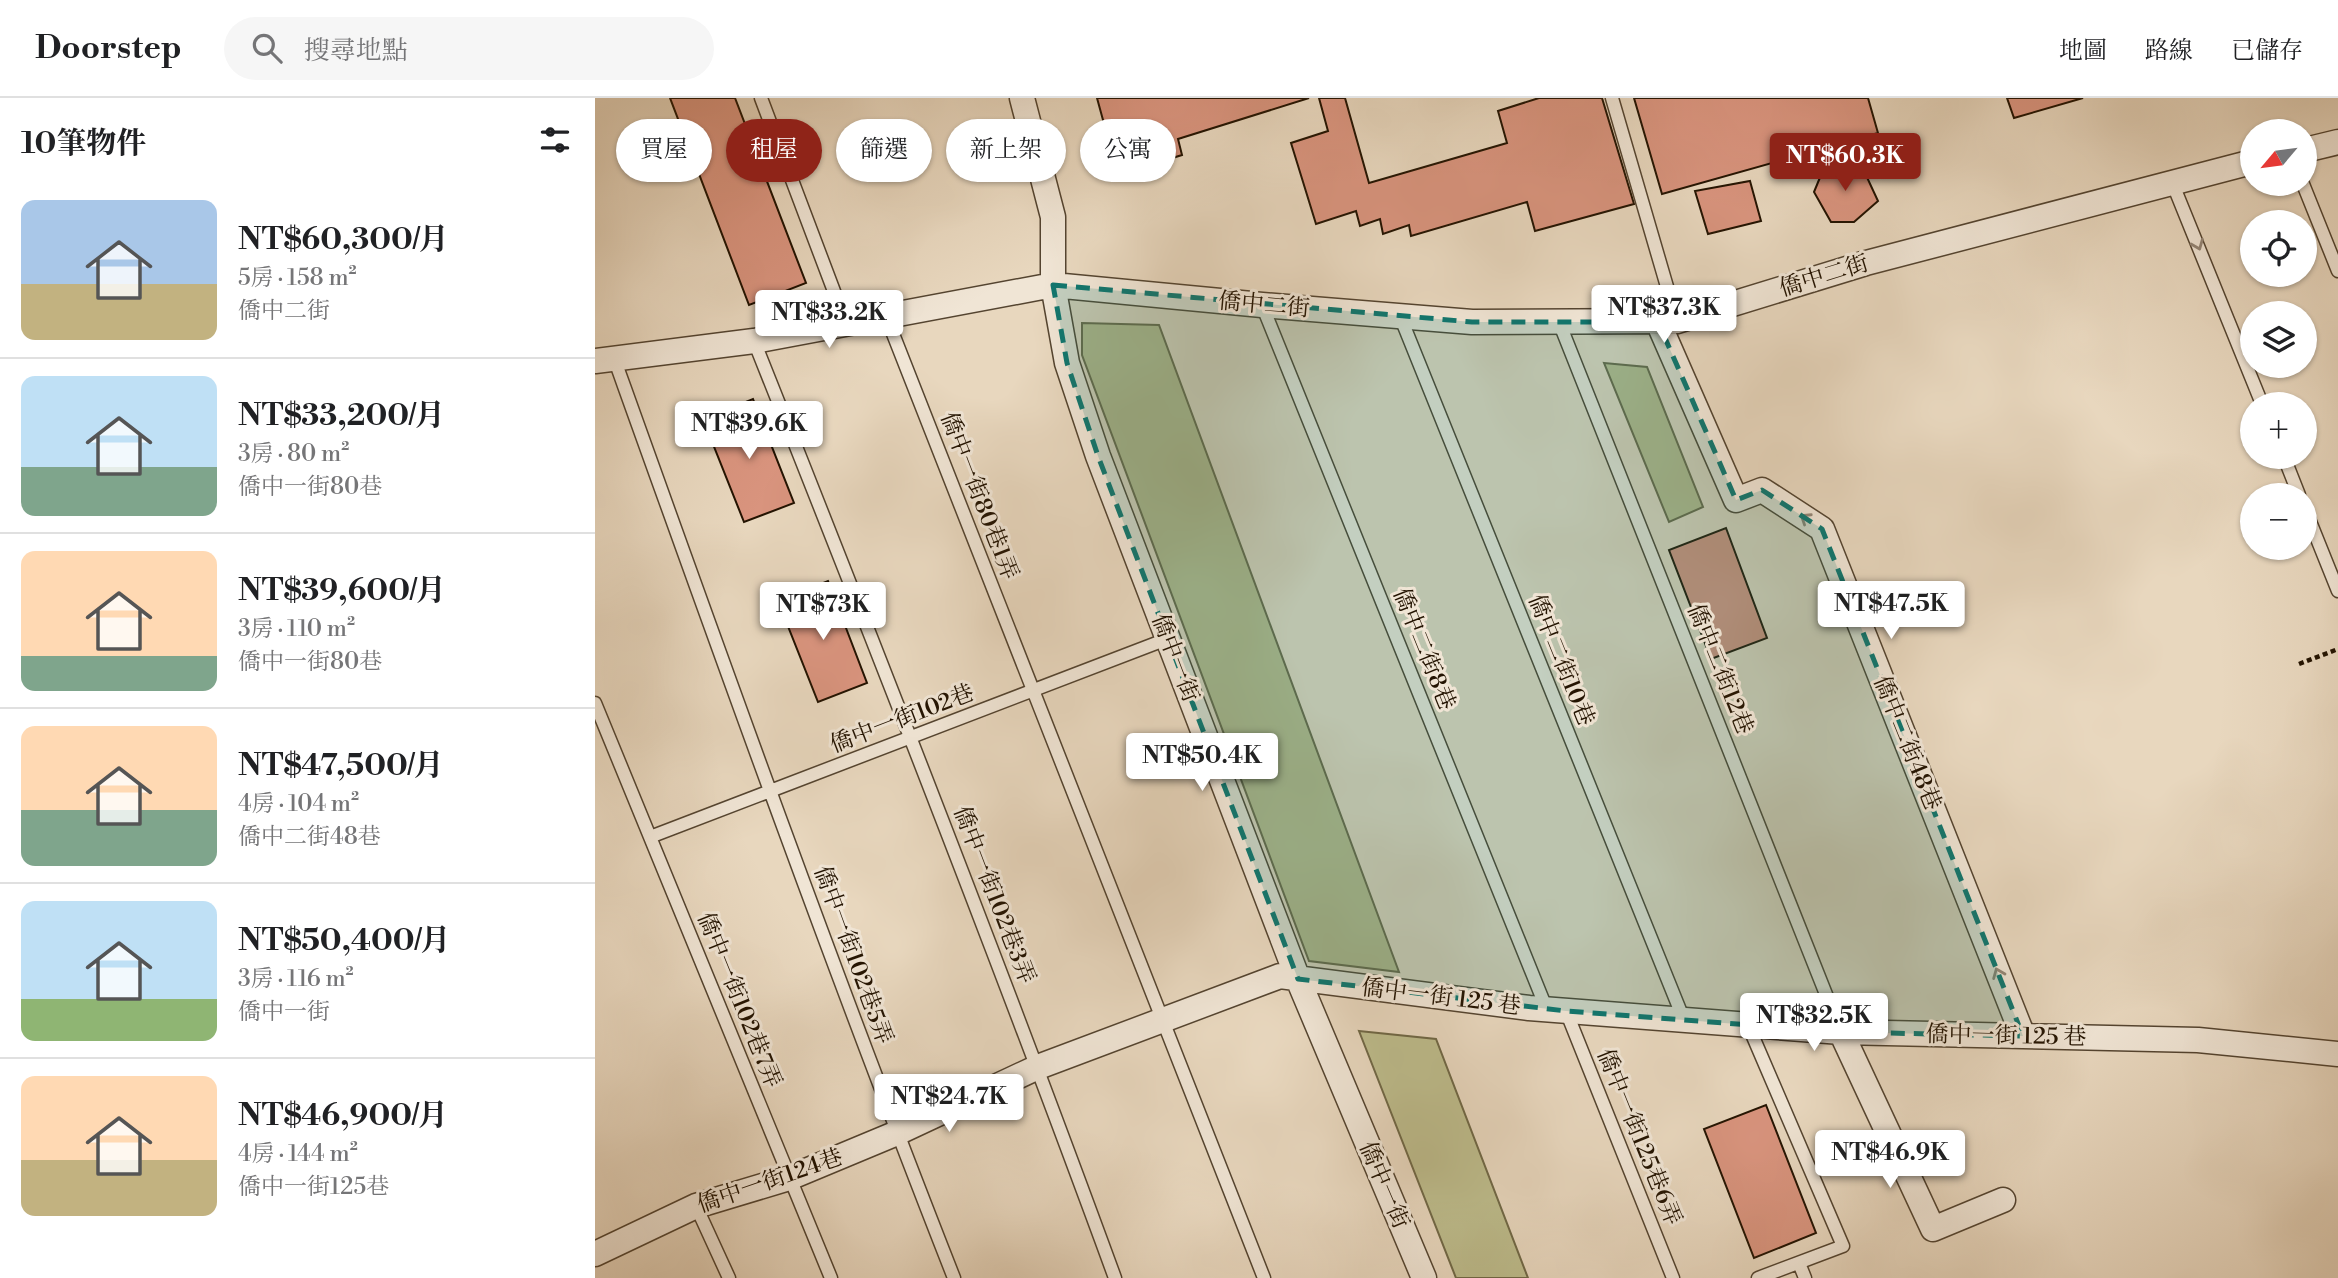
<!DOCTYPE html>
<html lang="zh-TW">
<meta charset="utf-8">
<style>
:root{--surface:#fff;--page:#f6f6f6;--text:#202124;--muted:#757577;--line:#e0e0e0;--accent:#8f2418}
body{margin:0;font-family:"Libre Bodoni","Noto Serif TC",serif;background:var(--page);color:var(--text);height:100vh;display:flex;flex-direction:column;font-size:26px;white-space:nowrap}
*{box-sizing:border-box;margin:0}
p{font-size:23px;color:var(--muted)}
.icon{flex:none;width:38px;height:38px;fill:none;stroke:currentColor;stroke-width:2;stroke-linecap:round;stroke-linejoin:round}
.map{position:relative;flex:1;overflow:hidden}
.side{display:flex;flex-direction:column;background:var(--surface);width:595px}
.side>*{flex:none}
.hud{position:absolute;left:21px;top:21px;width:665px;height:63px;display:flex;gap:14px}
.needle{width:46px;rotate:241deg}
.controls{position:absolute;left:1645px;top:21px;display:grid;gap:14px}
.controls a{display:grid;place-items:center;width:77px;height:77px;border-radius:50%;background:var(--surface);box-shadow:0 2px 5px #0004;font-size:35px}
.price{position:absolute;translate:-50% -60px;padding:0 16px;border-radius:7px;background:#fff;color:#222;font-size:23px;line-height:46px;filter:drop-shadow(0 2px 4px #0008)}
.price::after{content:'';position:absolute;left:50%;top:42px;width:21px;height:16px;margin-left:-10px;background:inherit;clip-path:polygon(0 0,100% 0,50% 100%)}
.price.on{background:var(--accent);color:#fff}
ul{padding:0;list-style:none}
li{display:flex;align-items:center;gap:21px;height:175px;padding:0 21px}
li+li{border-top:2px solid var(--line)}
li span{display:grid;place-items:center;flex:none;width:196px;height:140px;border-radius:14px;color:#555}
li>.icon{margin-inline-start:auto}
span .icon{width:84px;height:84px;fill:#fffc;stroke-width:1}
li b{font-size:30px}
h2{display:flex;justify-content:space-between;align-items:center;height:84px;padding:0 21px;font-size:30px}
.tag{padding:0 24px;border-radius:32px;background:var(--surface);box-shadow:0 2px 5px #0004;font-size:24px;line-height:63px}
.tag.on{background:var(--accent);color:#fff}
header{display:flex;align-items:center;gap:42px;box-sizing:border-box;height:98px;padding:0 35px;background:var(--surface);border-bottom:2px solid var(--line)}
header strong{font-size:33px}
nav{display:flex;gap:38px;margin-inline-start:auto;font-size:24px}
.search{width:490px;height:63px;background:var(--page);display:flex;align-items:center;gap:18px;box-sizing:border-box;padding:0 24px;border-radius:38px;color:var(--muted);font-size:26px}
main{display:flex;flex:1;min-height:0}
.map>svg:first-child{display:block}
.green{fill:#bdbc8c;stroke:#706846;stroke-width:2}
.building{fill:#d9947e;stroke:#231301;stroke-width:2}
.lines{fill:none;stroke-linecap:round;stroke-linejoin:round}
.service-casing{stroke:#544430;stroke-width:15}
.minor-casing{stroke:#544430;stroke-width:27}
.path{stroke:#231301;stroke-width:4.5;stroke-dasharray:5 3.5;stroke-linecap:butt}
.service{stroke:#f0e5d5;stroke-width:12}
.minor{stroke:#f0e5d5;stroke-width:24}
.oneway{stroke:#948676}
.marked{fill:#0f766e;fill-opacity:0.2;stroke:#0f766e;stroke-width:5;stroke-dasharray:14 9;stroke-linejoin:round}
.labels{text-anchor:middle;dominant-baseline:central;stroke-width:6;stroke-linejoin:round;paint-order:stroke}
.street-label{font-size:23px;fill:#231301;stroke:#f0e5d5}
</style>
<header>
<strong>Doorstep</strong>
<div class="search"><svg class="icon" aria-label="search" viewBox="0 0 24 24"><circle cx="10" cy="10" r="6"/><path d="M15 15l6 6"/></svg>搜尋地點</div>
<nav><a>地圖</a><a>路線</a><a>已儲存</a></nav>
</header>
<main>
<section class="side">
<h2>10筆物件<svg class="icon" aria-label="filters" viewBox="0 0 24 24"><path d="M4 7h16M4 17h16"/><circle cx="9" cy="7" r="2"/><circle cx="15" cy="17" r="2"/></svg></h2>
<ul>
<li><span style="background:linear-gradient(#a9c7e8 60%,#c2b280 0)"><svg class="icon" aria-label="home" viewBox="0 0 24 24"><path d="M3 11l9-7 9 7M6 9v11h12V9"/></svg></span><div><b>NT$60,300/月</b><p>5房 · 158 m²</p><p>僑中二街</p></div></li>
<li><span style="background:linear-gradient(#bfe0f5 65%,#7fa58c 0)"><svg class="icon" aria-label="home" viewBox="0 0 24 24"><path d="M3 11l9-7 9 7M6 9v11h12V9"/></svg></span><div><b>NT$33,200/月</b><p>3房 · 80 m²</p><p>僑中一街80巷</p></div></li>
<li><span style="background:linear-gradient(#ffd9b3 75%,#7fa58c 0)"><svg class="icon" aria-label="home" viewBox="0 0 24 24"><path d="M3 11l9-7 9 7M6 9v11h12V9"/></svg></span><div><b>NT$39,600/月</b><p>3房 · 110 m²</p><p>僑中一街80巷</p></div></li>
<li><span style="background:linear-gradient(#ffd9b3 60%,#7fa58c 0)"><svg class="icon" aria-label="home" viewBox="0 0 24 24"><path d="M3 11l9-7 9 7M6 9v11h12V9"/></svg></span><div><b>NT$47,500/月</b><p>4房 · 104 m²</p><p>僑中二街48巷</p></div></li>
<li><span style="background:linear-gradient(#bfe0f5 70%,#8fb573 0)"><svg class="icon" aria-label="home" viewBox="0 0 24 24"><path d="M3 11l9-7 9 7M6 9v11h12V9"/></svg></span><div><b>NT$50,400/月</b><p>3房 · 116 m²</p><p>僑中一街</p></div></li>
<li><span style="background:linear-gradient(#ffd9b3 60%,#c2b280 0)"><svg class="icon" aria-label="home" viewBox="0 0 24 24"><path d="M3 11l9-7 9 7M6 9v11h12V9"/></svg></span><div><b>NT$46,900/月</b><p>4房 · 144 m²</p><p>僑中一街125巷</p></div></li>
</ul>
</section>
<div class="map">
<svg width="1743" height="1180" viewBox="0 0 1743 1180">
<rect width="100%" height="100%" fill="#e8d7be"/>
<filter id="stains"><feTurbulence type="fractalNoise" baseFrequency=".00286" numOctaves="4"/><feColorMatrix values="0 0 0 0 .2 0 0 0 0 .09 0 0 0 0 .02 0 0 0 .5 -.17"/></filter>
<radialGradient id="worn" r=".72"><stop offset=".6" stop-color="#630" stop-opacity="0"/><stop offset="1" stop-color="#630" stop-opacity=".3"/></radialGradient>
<path class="green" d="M487 225 564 227 804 874 714 863 487 257Z
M1009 265 1052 269 1108 409 1074 424Z
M764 933 841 941 933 1180H861Z"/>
<path class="building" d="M75 0H140L211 185 154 207Z
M502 0H714L583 41 587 57 523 77Z
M724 0H750L774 85 912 45 903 13 944 0H1007L1039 106 940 133 932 104 816 138 814 127 788 136 785 121 765 128 761 113 721 126 696 45 733 33Z
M1039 0H1273L1283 35 1067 96Z
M1412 0H1488L1419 20Z
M1246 62 1270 75 1283 103 1259 124H1236L1219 94 1226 77Z
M1155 83 1166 123 1113 136 1100 93Z
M158 301 199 405 149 424 108 321Z
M1131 430 1172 540 1116 561 1074 452Z
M233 483 272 585 223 604 183 503Z
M1171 1007 1221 1135 1159 1160 1109 1031Z"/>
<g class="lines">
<defs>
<path id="service" d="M166 0 251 225
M1017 0 1082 223
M1577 84 1667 306
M1708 86 1743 173
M667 207 952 912
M291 218 669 1180
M805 218 1089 922
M964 224 1246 934
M159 243C283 554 405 866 520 1180
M19 260C129 567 239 875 359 1180
M1689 359 1704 397
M1710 411 1743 493
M0 605 236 1180
M55 739 572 541
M971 913 1078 1180
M1153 927 1248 1148 1163 1180
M101 1108 134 1180
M1204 1165 1210 1180"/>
<path id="minor" d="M427 0 458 119V187L472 265 503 358 703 881 829 1180
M1710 52 1743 44
M1063 224 1141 402 1167 392 1227 431 1428 938
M0 263 159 243 458 187 667 207 877 224 1082 223 1271 165 1657 64
M1246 934 1338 1131 1408 1102
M0 1156 101 1108 194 1080 302 1035 443 969 685 878 934 910 1246 934 1603 942 1743 956"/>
</defs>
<use href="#service" class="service-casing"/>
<use href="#minor" class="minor-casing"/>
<path class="path" d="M1704 566 1743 551"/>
<use href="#service" class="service"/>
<use href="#minor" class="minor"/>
</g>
<defs><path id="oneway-chevron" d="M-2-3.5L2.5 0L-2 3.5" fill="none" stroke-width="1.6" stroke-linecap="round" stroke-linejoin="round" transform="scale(1.75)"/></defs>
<g class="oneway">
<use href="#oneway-chevron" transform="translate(1603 147) rotate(68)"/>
<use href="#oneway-chevron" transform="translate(1210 420) rotate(-147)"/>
<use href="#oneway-chevron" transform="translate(1403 875) rotate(-112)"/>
</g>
<path class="marked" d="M458 187 877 224H1063L1141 402 1167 392 1227 431 1428 938 1246 934 971 913 703 881 503 358 472 265Z"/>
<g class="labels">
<g class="street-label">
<text transform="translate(1229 178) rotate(-17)">僑中二街</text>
<text transform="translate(669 207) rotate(5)">僑中二街</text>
<text transform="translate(384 398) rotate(69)">僑中一街80巷1弄</text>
<text transform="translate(829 551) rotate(68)">僑中二街8巷</text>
<text transform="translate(580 560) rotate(69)">僑中一街</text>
<text transform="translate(966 562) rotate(68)">僑中二街10巷</text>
<text transform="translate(1125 571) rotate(68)">僑中二街12巷</text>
<text transform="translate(307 621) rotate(-21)">僑中一街102巷</text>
<text transform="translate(1312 645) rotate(68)">僑中二街48巷</text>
<text transform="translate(399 797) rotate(69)">僑中一街102巷3弄</text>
<text transform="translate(258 857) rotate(70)">僑中一街102巷5弄</text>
<text transform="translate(846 899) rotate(7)">僑中一街 125 巷</text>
<text transform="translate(144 902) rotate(68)">僑中一街102巷7弄</text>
<text transform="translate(1411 938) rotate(1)">僑中一街 125 巷</text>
<text transform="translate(1044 1039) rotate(68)">僑中一街125巷6弄</text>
<text transform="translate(175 1083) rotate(-19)">僑中一街124巷</text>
<text transform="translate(789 1087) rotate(67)">僑中一街</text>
</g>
</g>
<rect width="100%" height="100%" filter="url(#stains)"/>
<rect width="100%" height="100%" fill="url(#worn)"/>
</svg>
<div class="controls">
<a><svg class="needle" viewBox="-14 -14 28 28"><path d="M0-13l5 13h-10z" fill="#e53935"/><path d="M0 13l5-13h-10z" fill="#757577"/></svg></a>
<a><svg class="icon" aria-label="locate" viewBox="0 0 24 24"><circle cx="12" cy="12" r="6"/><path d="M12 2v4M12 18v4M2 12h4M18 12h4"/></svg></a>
<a><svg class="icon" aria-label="layers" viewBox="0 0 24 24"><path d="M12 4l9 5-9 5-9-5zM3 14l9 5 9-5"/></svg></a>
<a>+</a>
<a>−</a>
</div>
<b class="price on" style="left:1250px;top:95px">NT$60.3K</b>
<b class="price" style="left:1069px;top:247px">NT$37.3K</b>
<b class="price" style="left:234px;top:252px">NT$33.2K</b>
<b class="price" style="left:154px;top:363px">NT$39.6K</b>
<b class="price" style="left:1296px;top:543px">NT$47.5K</b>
<b class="price" style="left:228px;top:544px">NT$73K</b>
<b class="price" style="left:607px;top:695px">NT$50.4K</b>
<b class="price" style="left:1219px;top:955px">NT$32.5K</b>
<b class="price" style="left:354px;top:1036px">NT$24.7K</b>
<b class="price" style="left:1295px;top:1092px">NT$46.9K</b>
<div class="hud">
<a class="tag">買屋</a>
<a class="tag on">租屋</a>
<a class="tag">篩選</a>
<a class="tag">新上架</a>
<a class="tag">公寓</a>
</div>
</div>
</main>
